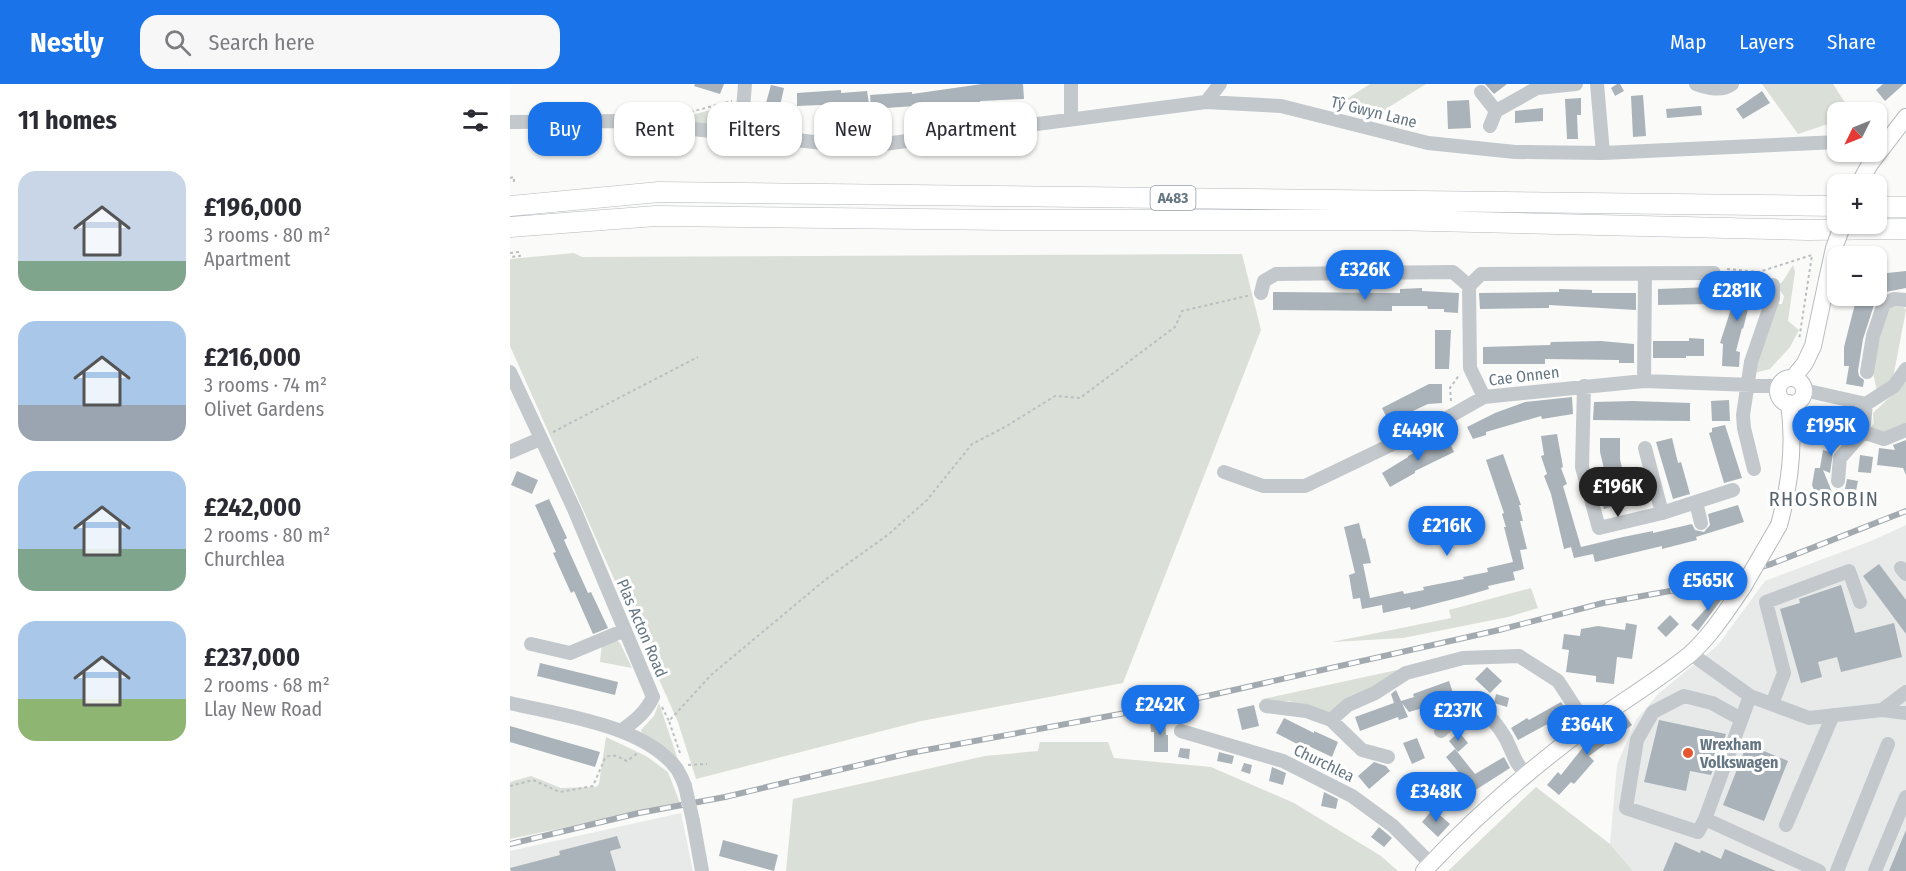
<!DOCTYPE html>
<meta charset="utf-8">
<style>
:root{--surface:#fff;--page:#f7f7f7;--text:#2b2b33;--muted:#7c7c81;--accent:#1a73e8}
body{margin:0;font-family:"Fira Sans Condensed",sans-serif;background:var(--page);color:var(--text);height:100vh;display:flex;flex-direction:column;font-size:22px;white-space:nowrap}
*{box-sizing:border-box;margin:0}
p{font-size:20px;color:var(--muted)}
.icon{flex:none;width:33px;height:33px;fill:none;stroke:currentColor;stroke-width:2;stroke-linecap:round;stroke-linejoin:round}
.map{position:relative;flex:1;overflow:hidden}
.drawer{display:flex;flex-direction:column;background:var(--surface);width:510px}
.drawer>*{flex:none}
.banner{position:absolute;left:18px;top:18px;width:570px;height:54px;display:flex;gap:12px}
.needle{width:39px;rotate:227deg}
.buttons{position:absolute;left:1317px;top:18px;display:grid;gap:12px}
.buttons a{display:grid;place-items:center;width:60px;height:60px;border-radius:12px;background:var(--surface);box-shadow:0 2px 4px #0004;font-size:30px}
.price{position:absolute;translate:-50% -51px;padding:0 14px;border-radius:21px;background:var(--accent);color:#fff;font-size:20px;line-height:39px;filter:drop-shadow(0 2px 3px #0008)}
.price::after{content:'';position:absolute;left:50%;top:36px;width:18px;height:14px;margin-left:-9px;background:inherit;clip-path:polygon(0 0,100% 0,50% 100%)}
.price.current{background:#222;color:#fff}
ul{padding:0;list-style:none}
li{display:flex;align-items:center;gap:18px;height:150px;padding:0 18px}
li span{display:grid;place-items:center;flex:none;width:168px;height:120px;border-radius:18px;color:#555}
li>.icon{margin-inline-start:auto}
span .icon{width:72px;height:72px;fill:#fffc;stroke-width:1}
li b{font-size:26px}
h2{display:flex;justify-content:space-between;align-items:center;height:72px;padding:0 18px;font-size:26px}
.pill{padding:0 21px;border-radius:18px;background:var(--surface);box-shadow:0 2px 4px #0004;font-size:21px;line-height:54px}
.pill.current{background:var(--accent);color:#fff}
header{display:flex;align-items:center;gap:36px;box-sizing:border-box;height:84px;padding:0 30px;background:var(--accent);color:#fff}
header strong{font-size:28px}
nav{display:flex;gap:33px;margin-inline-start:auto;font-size:21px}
.search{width:420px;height:54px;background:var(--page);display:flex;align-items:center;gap:15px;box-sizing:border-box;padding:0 21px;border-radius:18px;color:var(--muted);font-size:22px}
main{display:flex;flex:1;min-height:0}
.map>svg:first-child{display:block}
.built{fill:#e8e9e9}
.green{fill:#dadfd7}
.building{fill:#aab3b9}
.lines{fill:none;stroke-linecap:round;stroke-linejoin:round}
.major-casing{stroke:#b5babe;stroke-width:18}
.highway-casing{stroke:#b4b9bd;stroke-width:21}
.path{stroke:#bbbfc2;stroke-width:2;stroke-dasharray:3 3;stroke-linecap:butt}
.minor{stroke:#c3c8cc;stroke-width:14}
.major{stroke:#fff;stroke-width:16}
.highway{stroke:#fff;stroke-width:20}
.rail-casing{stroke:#a2aab0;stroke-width:6}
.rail{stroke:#fff;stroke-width:4;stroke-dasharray:11;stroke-linecap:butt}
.major-bridge-casing{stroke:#b5babe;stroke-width:18;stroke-linecap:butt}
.minor-bridge{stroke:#c3c8cc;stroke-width:14}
.major-bridge{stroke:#fff;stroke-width:16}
.poi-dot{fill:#e4572e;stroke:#fff;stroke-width:2}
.labels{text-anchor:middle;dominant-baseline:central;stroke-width:6;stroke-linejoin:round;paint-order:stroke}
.shield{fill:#fff;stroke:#939fa8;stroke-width:1.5}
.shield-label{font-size:15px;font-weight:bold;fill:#657683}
.street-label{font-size:16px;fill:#657683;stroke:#fff}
.poi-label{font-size:16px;font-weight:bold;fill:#657683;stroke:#fff;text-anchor:start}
.quarter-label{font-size:20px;letter-spacing:1.5px;fill:#57646e;stroke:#fff}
</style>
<header>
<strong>Nestly</strong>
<div class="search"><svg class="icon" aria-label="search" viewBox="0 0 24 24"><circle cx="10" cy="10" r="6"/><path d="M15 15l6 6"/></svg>Search here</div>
<nav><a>Map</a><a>Layers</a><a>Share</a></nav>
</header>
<main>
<section class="drawer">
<h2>11 homes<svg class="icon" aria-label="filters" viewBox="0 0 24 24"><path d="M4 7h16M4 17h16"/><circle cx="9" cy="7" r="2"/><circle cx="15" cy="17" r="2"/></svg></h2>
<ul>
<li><span style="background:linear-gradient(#c9d6e8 75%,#7fa58c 0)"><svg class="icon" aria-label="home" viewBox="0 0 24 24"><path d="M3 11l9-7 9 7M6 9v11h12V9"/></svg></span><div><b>£196,000</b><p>3 rooms · 80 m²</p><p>Apartment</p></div></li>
<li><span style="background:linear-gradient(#a9c7e8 70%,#9aa5b1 0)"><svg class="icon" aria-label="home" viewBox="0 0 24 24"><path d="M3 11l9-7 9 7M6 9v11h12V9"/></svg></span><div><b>£216,000</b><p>3 rooms · 74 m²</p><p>Olivet Gardens</p></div></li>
<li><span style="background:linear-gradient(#a9c7e8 65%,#7fa58c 0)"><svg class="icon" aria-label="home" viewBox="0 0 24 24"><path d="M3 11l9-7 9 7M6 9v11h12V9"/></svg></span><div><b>£242,000</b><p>2 rooms · 80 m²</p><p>Churchlea</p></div></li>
<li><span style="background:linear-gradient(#a9c7e8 65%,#8fb573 0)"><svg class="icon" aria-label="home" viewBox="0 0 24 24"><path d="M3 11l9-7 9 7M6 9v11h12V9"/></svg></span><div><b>£237,000</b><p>2 rooms · 68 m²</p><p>Llay New Road</p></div></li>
</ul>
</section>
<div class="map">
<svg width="1396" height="787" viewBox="0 0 1396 787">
<rect width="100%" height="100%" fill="#fafaf8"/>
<path class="built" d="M1396 441V787H1123L1100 760 1107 681 1126 636 1149 609 1208 561 1255 497 1361 457Z
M171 729 183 787H0V767Z"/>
<path class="green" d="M860 0H916L871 28 829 20Z
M1252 0H1323L1341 28H1328L1327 37 1288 50Z
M224 20C217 53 186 40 162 36Z
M239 22 285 54C262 50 240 51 239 22Z
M64 169 72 173 732 170 751 246 613 599 411 637 186 695 168 638 0 262V175Z
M1283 181 1285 188 1278 237 1289 246 1280 263 1260 285 1244 289 1266 220H1272L1274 212 1267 202 1273 197Z
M1378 222 1394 223 1396 226 1383 294 1367 308 1362 283Z
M1396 298V342L1379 349 1363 347 1361 343 1364 340 1363 329Z
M1021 504 1028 524 998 533 893 554 822 558 941 534 939 526Z
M106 555 110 559 122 584 90 578 92 559Z
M910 581 818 630 779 617 759 618 755 615 748 616Z
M149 619 168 676 133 653 131 646 144 632Z
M96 653 136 672 158 688 170 719 0 755V698L21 692 51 704 86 703 89 700Z
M530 658H598L604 674 701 683 784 719 871 772 888 787H276L283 715 475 672 528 667Z
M1026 703 1100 760 1123 787H938Z"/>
<path class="building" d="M185 0H214L210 10 184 2Z
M472 0H513L514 15 470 17 471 22 451 24 450 19 361 25 360 11 402 8V10Z
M975 0H997L984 10Z
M1107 0H1110L1114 7 1105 12 1101 4Z
M1373 0H1394L1375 17 1366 6Z
M261 1 274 4 270 22 256 19Z
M331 6V9L357 7 359 19 287 22V9Z
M1252 7 1260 19 1233 35 1226 25Z
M1133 11 1136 52 1123 53 1121 12Z
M1071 14V31H1067L1068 55H1057L1055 15Z
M959 16 961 44 938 45 937 17Z
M1191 22 1192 31 1157 34 1156 25Z
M1033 24V37L1005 39V27Z
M1396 187V204L1376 208 1369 193 1377 189Z
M1228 194 1245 196 1244 210 1242 209 1233 245 1232 244 1226 267 1230 268 1229 283 1212 282 1213 260 1210 259 1221 225Z
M1201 203V220L1148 221V205Z
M912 204V207L949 209 948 229 934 228V225H918L917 222H882V227L763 226V208L890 209V205Z
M1049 205 1082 206V209H1126V226L1039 221V224L970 225 969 209 1049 208Z
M1346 216 1364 221 1353 255 1348 287 1349 292 1354 296 1353 303 1336 300 1339 282H1334V263Z
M925 246H941L939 285H925Z
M1179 254 1194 255V272H1176V274H1143V257H1179Z
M1091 257 1124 260V279H1109V276L1035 275V280H973V263L1040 261 1041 258Z
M919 300H932V319L918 320 879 338 872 324Z
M1062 313 1063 330 1032 335 1031 332 976 348V351L963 355 957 343 985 329 1015 318Z
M1219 316 1220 337H1202L1201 317Z
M1123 317 1180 319V337L1083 336 1084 318Z
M1329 329 1346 331 1344 343H1341L1340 349 1323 369 1320 389 1313 386 1324 413 1309 419 1302 401 1305 384H1310L1313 366 1320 368 1322 346 1327 347Z
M1215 341 1232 394 1214 399 1199 349 1202 348V344Z
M1047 350 1053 383 1051 384 1057 400 1053 402 1071 463 1113 453 1143 447V449L1182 440 1185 446 1194 448 1200 441 1198 430 1228 421 1234 438 1186 453 1187 456 1152 465V462L1085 478 1083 470 1064 474 1061 463 1054 465 1041 410 1034 392 1037 390 1031 372 1034 371 1031 352Z
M937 353 944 368 905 387V389L880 403 872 389 898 373V372Z
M1090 354H1110V375L1112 384 1095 389 1090 368Z
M1162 354 1168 379 1171 378 1180 410 1163 415 1146 358Z
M1396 356V391L1393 384 1367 381 1369 364 1385 366 1383 361Z
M993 370 1011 421H1009L1013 437H1010L1017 465 1010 466 1014 485 1003 488 1005 496 978 502 979 505 955 512 901 526 900 523 873 529 872 521 852 525 850 514 843 515 839 491 845 489 834 443 849 439 853 455 855 454 861 479 853 480 860 514 893 507 894 510 914 506 913 503 954 495 953 493 978 488 977 484 1003 478 994 443H996L992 430 994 429 976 376Z
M1350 371 1363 373 1361 389 1348 388Z
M7 387 28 396 22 410 1 401Z
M1337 395 1348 397 1346 407 1335 405Z
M1134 396 1138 411 1094 425 1089 408 1105 404V406Z
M39 415 57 454 54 456 78 509 81 508 98 544 83 550 64 507 61 509 43 469 46 468 25 421Z
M1369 480 1396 516V550L1353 492Z
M1331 501 1345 549 1384 539 1392 573 1331 588 1327 573 1308 578 1312 593 1291 599 1270 525 1290 519 1289 515Z
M1214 505 1217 508 1188 547 1181 541Z
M1160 531 1169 540 1156 553 1147 544Z
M1116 539 1127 541 1122 575 1107 573 1104 600 1086 598V592L1056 588 1059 566 1052 565 1054 550 1070 552 1071 545 1088 542 1115 546Z
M30 579 108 598 105 611 27 592Z
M977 583 992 597 980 609 965 595Z
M939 597 945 615 899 628 892 619 898 633 889 636 888 633 850 647 845 633 884 619 881 610 886 606 891 617 904 613 903 610Z
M986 610 999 614 997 623 984 619Z
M1051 618 1058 629 1008 656 1001 644 1017 634 1019 636Z
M744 621 749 642 732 646 727 625Z
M1115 631 1122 641 1079 672 1084 677 1064 700 1061 698 1049 711 1037 701 1048 688 1051 691 1074 662 1073 661Z
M774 634 804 649V647L828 658 822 673 790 658 789 661 766 649Z
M655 635 656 651H658V668H644V648H641L640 636Z
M1149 636 1216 650 1201 691 1180 687 1176 707 1134 698Z
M0 642 90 668 85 683 0 658Z
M949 648 958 659 948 668 939 657Z
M907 654 915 674 902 680 893 659Z
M1237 660 1278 677 1254 737 1213 721Z
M670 664 680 665 679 675 668 673Z
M945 665 965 690 994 673 1000 684 964 707 936 673Z
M709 668 724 672 722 680 707 677Z
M864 678 876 682 880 687 859 705 848 692Z
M734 679 742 681 740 690 731 687Z
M762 683 776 689 773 701 759 697Z
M814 708 828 715 826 725 811 722Z
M923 725 940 740 928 753 912 738Z
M869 743 882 754 874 763 861 753Z
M1396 746V787H1379Z
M107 752 111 764 100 767 106 787H1L0 784 50 771 49 767Z
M213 756 268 771 264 787 209 772Z
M1165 758 1190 769 1191 766 1211 775 1215 765 1266 787H1153Z"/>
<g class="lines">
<defs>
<path id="major" d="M1349 100 1360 80 1396 33
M1283 294 1295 279 1303 262 1317 196
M1268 307a13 13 0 1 1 26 0a13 13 0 1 1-26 0Z
M1269 441C1280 401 1285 360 1279 319
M914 787C963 734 1020 685 1078 642 1111 618 1147 597 1179 571 1200 553 1217 526 1233 503"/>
<path id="highway" d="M0 122 149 108 1328 122
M1366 123H1396
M0 143 146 132 496 136H880L1297 146 1396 145"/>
</defs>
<use href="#major" class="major-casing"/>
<use href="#highway" class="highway-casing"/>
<path class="path" d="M247 27 267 40
M169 31 222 17
M0 94 4 93V97L0 98
M0 169 9 168 10 172 0 173
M1217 185 1249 188 1302 171 1289 256
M941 317 940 304 950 290
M43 348 188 273
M152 623 159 637
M170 669 159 637 201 591 315 496 379 450 417 416 462 360 495 343 545 312 570 314 665 243 672 227 741 211
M178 681 197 680
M0 702 23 696 50 708 83 702 95 674C103 668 110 674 117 677L129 668"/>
<path class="minor" d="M1087 0 1093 69
M1186 0C1198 4 1211 8 1222 0
M971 8 986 27
M696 18 710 0
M561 35V0
M0 38 108 37 351 63 696 18 771 22 918 59 1005 68 1093 69 1328 58
M980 42 986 27 1027 4 1066 0
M231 51 235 0
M751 209 754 197 766 190 943 188 959 202
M0 288 64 425 143 613C136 628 125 637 112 646
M1357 288 1363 252 1374 219 1384 215 1396 216
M1134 297 1135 190
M1074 302 1072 383 1089 444 1152 429 1223 406
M1294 306 1356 320 1384 302 1396 285
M974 313 960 284 959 202 971 190 1204 189
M1353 348 1374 355 1396 346
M1135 364 1152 429
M0 368 30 355
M1244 385 1234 344 1233 331 1241 278 1263 214V201
M714 388 753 402H795L937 334 974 313 1134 297 1269 302
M1328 397 1330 374 1353 348 1356 320
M1186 418 1191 439
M1391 484 1396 490
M21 560 60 569 115 546
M1180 569 1240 612 1299 634 1372 626 1396 629
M0 619C50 631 134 641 167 685 170 690 173 696 175 702
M1262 620 1274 589 1256 518 1339 487 1350 518
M756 622 796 627 821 636 838 621 865 609 896 589 953 574 1009 572 1048 597 1078 643
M1372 626 1396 608
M1231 635 1202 619 1174 612 1143 628 1127 656 1116 724 1188 748 1195 735 1240 612
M821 636 852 666 878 673
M671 647 773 677 842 712 883 742 921 780
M931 647 960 620 965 619C978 629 988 641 996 655 1004 671 1004 678 1017 691
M1195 735 1309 787
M183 737 192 787
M1276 741 1323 631
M1327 787 1378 660
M1365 787 1396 713"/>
<use href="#major" class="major"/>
<use href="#highway" class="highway"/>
<defs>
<path id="rail" d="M0 760 129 729 215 713 400 669 653 622 989 546 1093 519 1177 504 1261 480 1396 427"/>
</defs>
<use href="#rail" class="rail-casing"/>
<use href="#rail" class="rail"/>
<defs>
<path id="major-bridge" d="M1317 196 1324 164 1333 140
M1233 503 1269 441"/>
</defs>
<use href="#major-bridge" class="major-bridge-casing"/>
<path class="minor-bridge" d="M175 702 183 737"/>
<use href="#major-bridge" class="major-bridge"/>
</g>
<circle class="poi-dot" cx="1178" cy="669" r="6"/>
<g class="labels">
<rect class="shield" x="640.5" y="102" width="45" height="24" rx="4.5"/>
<g class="shield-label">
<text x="663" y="114">A483</text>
</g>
<g class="street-label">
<text transform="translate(864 28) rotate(14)">Tŷ Gwyn Lane</text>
<text transform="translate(1014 292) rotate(-7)">Cae Onnen</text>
<text transform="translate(132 544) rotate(67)">Plas Acton Road</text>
<text transform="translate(814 679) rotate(26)">Churchlea</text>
</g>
<g class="poi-label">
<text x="1190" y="660">Wrexham<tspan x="1190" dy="18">Volkswagen</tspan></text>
</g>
<g class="quarter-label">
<text x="1314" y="415">RHOSROBIN</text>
</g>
</g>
</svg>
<div class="buttons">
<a><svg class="needle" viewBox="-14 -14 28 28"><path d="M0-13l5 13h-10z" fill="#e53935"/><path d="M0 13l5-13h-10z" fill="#7c7c81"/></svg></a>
<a>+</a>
<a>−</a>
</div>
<b class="price" style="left:855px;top:217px">£326K</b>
<b class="price" style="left:1227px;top:238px">£281K</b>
<b class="price" style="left:1321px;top:373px">£195K</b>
<b class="price" style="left:908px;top:378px">£449K</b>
<b class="price current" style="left:1108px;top:434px">£196K</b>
<b class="price" style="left:937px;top:473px">£216K</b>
<b class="price" style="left:1198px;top:528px">£565K</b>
<b class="price" style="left:650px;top:652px">£242K</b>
<b class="price" style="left:948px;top:658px">£237K</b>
<b class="price" style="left:1077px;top:672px">£364K</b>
<b class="price" style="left:926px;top:739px">£348K</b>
<div class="banner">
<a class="pill current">Buy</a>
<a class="pill">Rent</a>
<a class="pill">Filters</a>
<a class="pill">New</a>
<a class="pill">Apartment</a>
</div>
</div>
</main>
